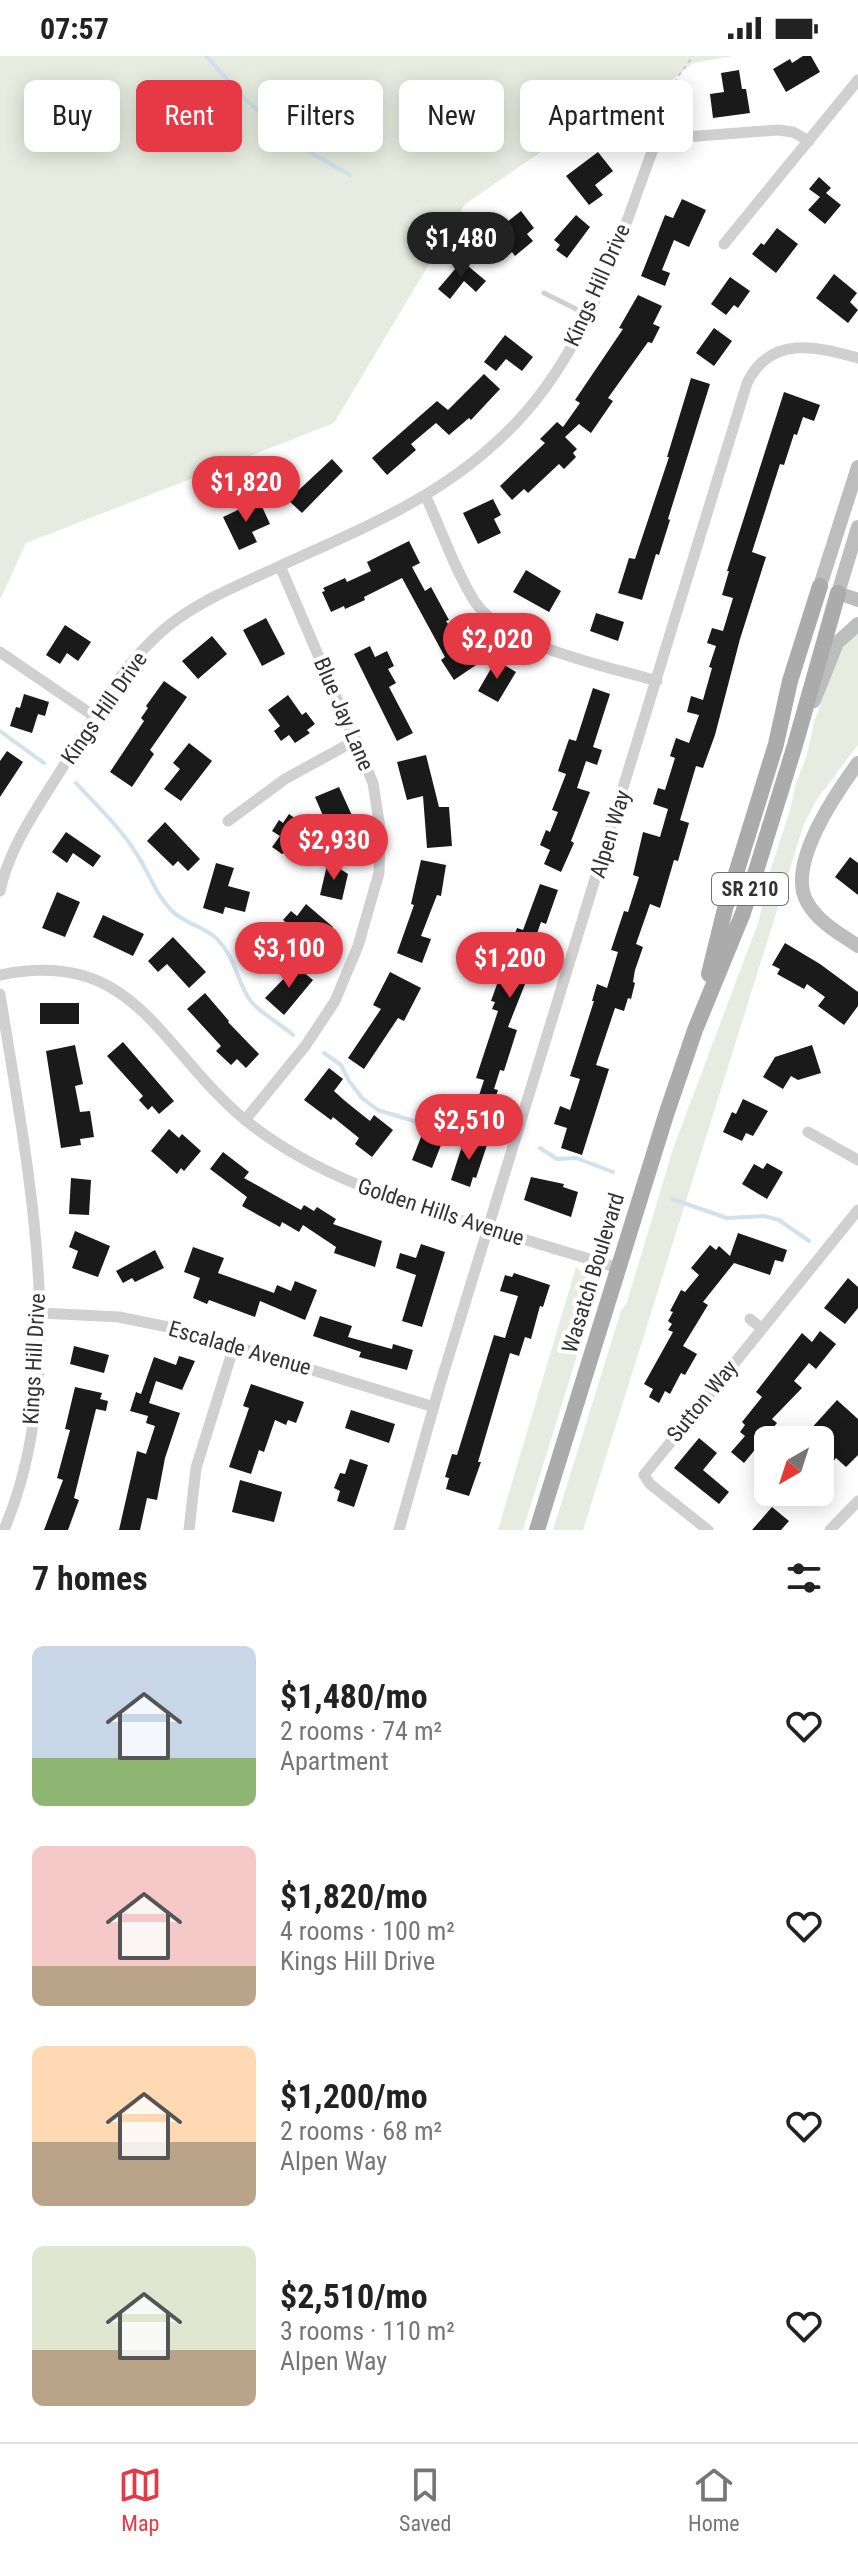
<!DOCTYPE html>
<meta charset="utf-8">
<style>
:root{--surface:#fff;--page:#f2f2f2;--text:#222;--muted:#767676;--line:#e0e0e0;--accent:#e63946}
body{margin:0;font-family:"Roboto Condensed",sans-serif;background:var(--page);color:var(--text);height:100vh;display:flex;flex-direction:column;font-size:30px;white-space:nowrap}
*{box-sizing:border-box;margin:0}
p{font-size:26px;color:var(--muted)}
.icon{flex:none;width:44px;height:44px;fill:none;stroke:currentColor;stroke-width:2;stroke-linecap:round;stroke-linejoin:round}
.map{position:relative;height:1474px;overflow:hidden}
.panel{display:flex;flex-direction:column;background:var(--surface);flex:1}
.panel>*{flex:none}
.guide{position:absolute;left:24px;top:24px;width:810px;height:72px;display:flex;gap:16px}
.needle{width:52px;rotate:219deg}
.fabs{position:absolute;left:754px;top:1370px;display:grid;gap:16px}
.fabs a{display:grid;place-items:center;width:80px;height:80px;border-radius:12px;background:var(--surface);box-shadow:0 4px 20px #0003;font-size:40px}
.price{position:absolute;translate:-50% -68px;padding:0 18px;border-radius:28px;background:var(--accent);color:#fff;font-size:26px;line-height:52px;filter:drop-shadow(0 2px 4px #0008)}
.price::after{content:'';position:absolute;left:50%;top:48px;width:24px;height:18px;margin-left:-12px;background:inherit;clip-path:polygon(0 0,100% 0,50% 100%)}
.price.selected{background:#222;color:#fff}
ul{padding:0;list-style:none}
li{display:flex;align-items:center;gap:24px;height:200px;padding:0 32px}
li span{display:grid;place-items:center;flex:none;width:224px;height:160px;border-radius:12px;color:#555}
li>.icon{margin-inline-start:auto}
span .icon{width:96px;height:96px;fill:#fffc;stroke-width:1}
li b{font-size:34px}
h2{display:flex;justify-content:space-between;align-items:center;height:96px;padding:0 32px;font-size:34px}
.tag{padding:0 28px;border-radius:12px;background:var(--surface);box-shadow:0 4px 20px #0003;font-size:28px;line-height:72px}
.tag.selected{background:var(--accent);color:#fff}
.status{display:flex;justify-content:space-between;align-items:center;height:56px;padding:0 40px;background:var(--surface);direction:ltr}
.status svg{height:22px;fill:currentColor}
.tab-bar{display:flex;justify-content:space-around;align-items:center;height:112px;border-top:2px solid var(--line);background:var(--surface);font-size:22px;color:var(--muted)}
.tab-bar a{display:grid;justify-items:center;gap:4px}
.tab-bar .selected{color:var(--accent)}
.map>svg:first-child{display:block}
.green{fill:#e6ecdf}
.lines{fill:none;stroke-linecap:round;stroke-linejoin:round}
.stream{stroke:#cfe2ee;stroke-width:4}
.building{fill:#1a1a1a}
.path{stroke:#cdcdcd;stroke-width:2;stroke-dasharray:4 4;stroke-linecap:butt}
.lane{stroke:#d0d0d0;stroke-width:5}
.street{stroke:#d0d0d0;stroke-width:11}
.secondary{stroke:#bdbdbd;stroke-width:14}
.primary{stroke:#ababab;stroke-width:16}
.labels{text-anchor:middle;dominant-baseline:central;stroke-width:8;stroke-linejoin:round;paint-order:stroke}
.shield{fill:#fff;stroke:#707070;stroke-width:2}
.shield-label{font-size:20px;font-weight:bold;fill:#333}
.street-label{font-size:22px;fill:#333;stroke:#fff}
</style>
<div class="status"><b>07:57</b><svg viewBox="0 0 49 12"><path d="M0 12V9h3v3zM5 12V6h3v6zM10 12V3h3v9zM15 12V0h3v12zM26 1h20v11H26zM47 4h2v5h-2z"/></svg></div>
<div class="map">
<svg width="858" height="1474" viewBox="0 0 858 1474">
<rect width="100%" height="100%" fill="#fff"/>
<path class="green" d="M0 0H733L693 7 671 25 663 51 651 52 638 67 589 63 465 148 334 367 26 487 0 544Z
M858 576V689L817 743 804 768 583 1474H553L621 1255 627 1246 673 1093 758 867 770 816 791 751 795 730 806 702 814 667 838 600 843 591Z
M576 1211 589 1223 592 1251 523 1474H498Z"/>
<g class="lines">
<path class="stream" d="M206 0 246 44 299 90 350 119
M0 675 44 707
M76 727C97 750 120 771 136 797 149 816 155 838 172 855 185 868 206 871 218 884 236 903 237 926 250 944 258 956 281 968 293 979
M324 997 341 1009 349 1025 362 1042 378 1054 430 1070H452L477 1066 500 1070
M540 1092 557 1103 576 1102 613 1116
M672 1143 727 1162 764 1160 779 1164 809 1185"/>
</g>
<path class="building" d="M803 0H811L820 16 786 36 773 13 790 3 792 7Z
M739 14 742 33H746L750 57 713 62 710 38 724 36 721 17Z
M598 96 613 115 595 129 603 139 589 149 566 120Z
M819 121 831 132 826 137 841 149 825 168 808 154 820 141 809 133Z
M682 143 706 154 689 191 674 184 662 214 670 217 665 230 641 220 665 159 673 162Z
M521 155 534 172 527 178 533 185 515 200 512 196 503 204 497 197 494 199 483 185Z
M576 159 590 171 567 202 556 194 560 189 554 184Z
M777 172 798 188 776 217 752 198 761 187 764 189Z
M462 205 486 225 476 236 464 225 450 243 438 233Z
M834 218 857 237 850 246 858 254 848 267 816 242Z
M730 221 750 235 738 252 734 249 726 259 711 248Z
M638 239 662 250 653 268 660 271 652 287 648 286 608 342 613 345 591 377 579 368 565 381 577 393 573 397 576 401 564 413 559 408 528 437 524 433 512 444 500 430 545 387 540 383 557 366 563 371 580 347 575 344 623 273 619 272Z
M714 272 732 285 714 310 696 297Z
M505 279 533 301 522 315 506 303 496 315 484 306Z
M484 318 500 333 471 364 469 362 449 379 436 367 411 388 416 394 387 419 372 402 437 345 448 354Z
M691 322 710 328 668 463 670 464 659 499 656 498 642 544 618 537 629 502 635 503 669 401H667Z
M784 336 820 349 814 365 803 361 797 379 794 378 784 409 780 408 752 496 766 501 740 583 715 679 703 712 696 710 680 764 689 767 678 805 674 804 660 852 650 848 636 888 643 891 635 914 633 926 635 927 631 943 628 942 624 955 615 952 596 1009 609 1013 582 1099 561 1092 567 1072 554 1068 560 1050 570 1054 580 1023 570 1020 594 945H592L597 928 607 932 618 896 611 894 624 855 628 856 639 821 633 819 643 776 660 781 668 753 653 748 658 732 665 734 675 702 670 700 676 682 689 687 699 659 687 656 691 640 703 644 712 612 709 611 716 590 707 587 712 572 723 575 733 542 722 539 729 515H727Z
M332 403 343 415 302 457 288 444Z
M493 443 501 459 494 463 501 477 478 488 463 457Z
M259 444 270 468 252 476 257 486 239 494 223 461Z
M409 485 420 507 412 511 425 535 431 531 449 564 446 565 476 609 454 624 441 604 445 601 402 522 364 541 365 544 345 553 344 550 331 556 322 536 325 535 323 532 345 522 347 526 371 515 367 506Z
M526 514 561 535 549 556 513 536Z
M596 557 624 566 618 585 590 575Z
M266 562 285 598 262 610 243 574Z
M65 569 91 586 78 605 67 597 60 608 46 599Z
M212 580 227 598 198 623 182 605Z
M370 590 375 601 387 595 394 610 388 613 396 627 389 631 413 677 397 685 354 598Z
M496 604 516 616 498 646 478 635Z
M164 625 187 641 150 694 154 698 132 731 110 716 144 665 141 662 148 652 146 650Z
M593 632 610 638 593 691 602 694 597 709 586 705 577 732 590 736 571 785 574 787 561 816 544 808 550 794 540 789 546 774 550 776 558 756 552 754 566 718 558 715 569 683 576 685Z
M24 638 49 646 45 660 38 658 32 677 10 670 16 651 20 652Z
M288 639 302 659 306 656 315 668 307 674 310 677 295 687 289 679 281 685 274 675 280 670 268 654Z
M189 687 212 705 181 745 164 733 180 713 173 707Z
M7 695 23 706 0 741V705Z
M426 699 439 751H449L452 790 427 792 423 740 407 744 397 706Z
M339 731 355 766 325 779 319 764 324 762 315 741Z
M289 758 309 772 299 786 303 789 282 798 272 791 280 780 272 775 279 764 283 767Z
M165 766 200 803 188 815 178 805 173 810 147 785Z
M66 776 101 800 93 811 73 797 67 807 52 796Z
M850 801 858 807V839L835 821Z
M421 804 446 809 441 840 437 839 421 880 431 883 422 907 397 897 414 849 411 848Z
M328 805 348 818 342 844 320 839Z
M216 807 234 812 228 830 250 836 245 856 225 851 223 858 203 852Z
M540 828 558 834 546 868 541 866 520 926 525 928 508 971 517 974 504 1015 500 1014 494 1033 498 1034 488 1063 473 1058 484 1024 476 1022 498 955 492 953 495 946 491 945 517 872 523 874Z
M57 836 80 846 65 881 42 872Z
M306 848 333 871 327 884 319 878 313 885 308 881 297 894 281 881 290 870 283 864 291 855 297 860Z
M103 859 144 878 133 900 93 881Z
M173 881 206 916 189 932 167 908 158 916 148 905Z
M785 887 820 908 858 936V950L844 969 818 950 825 941 807 928 804 933 777 918 780 913 772 909Z
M296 910 313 924 284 959 265 942Z
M390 916 421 932 404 965 398 962 364 1013 348 1002 381 953 373 949Z
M205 937 229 965 228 966 259 998 246 1012 237 1003 231 1009 216 995 221 990 187 953Z
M40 947H79V968H40Z
M123 986 174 1045 159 1058 152 1050 148 1054 139 1044 143 1040 107 1000Z
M75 989 83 1028 75 1030 80 1056 90 1055 94 1081 80 1083 81 1089 61 1092 46 995Z
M812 989 821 1017 798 1024 791 1020 783 1033 763 1021 775 1001Z
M329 1012 343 1023 334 1035 345 1045 370 1065 374 1059 393 1074 372 1101 355 1088 359 1082 333 1061 331 1064 304 1044Z
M743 1043 768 1055 753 1080 746 1077 742 1085 723 1076 732 1056 736 1058Z
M169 1073 179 1082 182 1078 201 1095 184 1115 181 1112 177 1118 151 1095Z
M423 1076 443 1084 432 1112 412 1104Z
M465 1081 487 1089 476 1122 473 1121 470 1131 451 1124Z
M223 1096 249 1116 244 1122 301 1154 304 1149 314 1155 317 1151 336 1163 333 1168 382 1185 375 1211 334 1197 336 1191 303 1169 299 1176 282 1166 280 1171 242 1150 247 1141 210 1113Z
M767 1107 783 1116 767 1143 742 1128 754 1108 763 1113Z
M531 1121 564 1128 563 1131 578 1136 571 1161 524 1144Z
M71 1122 91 1124 89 1159 69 1158Z
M75 1175 110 1190 98 1221 72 1212 78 1195 69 1191Z
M738 1177 787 1194 783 1206 775 1204 770 1219 734 1207 703 1246 708 1249 683 1290 697 1298 685 1319 681 1317 670 1338 665 1335 659 1347 649 1341 653 1333 644 1328 673 1276 668 1274 672 1268 668 1265 673 1256 670 1255 681 1234 685 1236 699 1219 691 1212 710 1189 716 1194 719 1190 730 1200Z
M421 1188 445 1196 422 1271 402 1265 416 1219 396 1212 400 1197 416 1202Z
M193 1191 224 1202 218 1217 274 1237 277 1229 291 1235 295 1225 317 1234 305 1264 260 1245 255 1261 209 1244 207 1248 193 1242 200 1222 184 1216Z
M155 1194 164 1212 135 1226 132 1222 123 1227 116 1215Z
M514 1217 550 1229 543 1251 540 1250 531 1283 525 1281 519 1300 510 1297 478 1406H481L469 1440 446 1433 449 1422 445 1421 452 1398 457 1399 494 1279 505 1282 518 1240 500 1235 505 1219 512 1221Z
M848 1222 858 1231V1252L845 1268 824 1252Z
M320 1260 352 1270 348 1281 392 1293 393 1288 413 1294 407 1314 359 1301 361 1296 313 1280Z
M820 1275 836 1288 816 1313 809 1307 794 1325 802 1332 772 1363 777 1367 744 1407 731 1396 745 1380 740 1376 745 1369 742 1366 762 1341 756 1336 802 1277 812 1286Z
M74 1290 109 1299 104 1317 70 1308Z
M179 1300 195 1305 182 1334 156 1325 149 1347 180 1357 165 1402 157 1444 147 1442 140 1474H119L137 1395 146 1398 155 1370 146 1367 148 1360 130 1355 136 1336 141 1338 154 1301 176 1309Z
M251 1328 304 1346 296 1367 288 1364 286 1369 275 1364 264 1396 259 1394 251 1418 229 1411 249 1352 243 1350Z
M75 1331 102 1337 100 1343 108 1345 106 1355 96 1353 74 1442 79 1444 68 1474H44L63 1424 57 1422 70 1374 65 1373Z
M837 1344 858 1363V1399L846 1411 836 1402 820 1421V1384L808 1376Z
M351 1354 395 1368 389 1387 345 1372Z
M699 1382 717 1397 703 1414 729 1436 719 1448 674 1412Z
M350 1403 368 1409 354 1451 337 1445 340 1435 334 1432 340 1417 345 1418Z
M240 1424 282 1436 274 1466 232 1456Z
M772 1451 789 1465 781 1474H752Z"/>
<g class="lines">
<path class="path" d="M663 65 677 22 693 0"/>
<path class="lane" d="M544 237 586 258"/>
<path class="street" d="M724 188 858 24
M426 441C441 473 456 517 475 546 505 590 606 610 657 625
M0 596 94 660
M228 765 285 723 356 684
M0 835C10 788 41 747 66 706 97 655 127 600 176 564 208 541 243 527 278 511 367 470 446 440 515 368 591 289 621 177 659 77L685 81 778 74 793 76 809 85
M0 919C135 891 158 991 244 1063 311 1118 392 1143 473 1168 522 1183 570 1197 618 1212
M0 938C26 1105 73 1313 4 1474
M245 1064 306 989 335 945 358 890 379 817 380 772 373 727 280 510
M808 1076 858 1104
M41 1257 119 1261 178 1273 434 1351
M750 1263 761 1272
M189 1474 196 1412 234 1290
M399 1474 439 1332 747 327C771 279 815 290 858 302
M708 1474 650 1428 644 1419 858 1154
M830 1474 858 1445"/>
<path class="secondary" d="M858 471 838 537 858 544
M820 530 858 411
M814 645 837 587 858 568
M858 707C836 737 786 809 807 846 818 866 840 878 858 890"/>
<path class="primary" d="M709 918 725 853 776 688 790 625 820 530
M537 1474 666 1059 695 974 743 857 795 689 838 537"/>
</g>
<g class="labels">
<rect class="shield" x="712" y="817" width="76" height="32" rx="6"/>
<g class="shield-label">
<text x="750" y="833">SR 210</text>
</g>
<g class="street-label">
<text transform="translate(597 229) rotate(-66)">Kings Hill Drive</text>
<text transform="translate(104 652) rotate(-55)">Kings Hill Drive</text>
<text transform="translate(344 658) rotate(67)">Blue Jay Lane</text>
<text transform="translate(610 778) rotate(-73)">Alpen Way</text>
<text transform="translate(441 1156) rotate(18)">Golden Hills Avenue</text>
<text transform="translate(593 1217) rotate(-73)">Wasatch Boulevard</text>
<text transform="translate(240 1292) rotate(16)">Escalade Avenue</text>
<text transform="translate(34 1303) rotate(-87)">Kings Hill Drive</text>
<text transform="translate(702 1345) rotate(-51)">Sutton Way</text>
</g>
</g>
</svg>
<div class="fabs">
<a><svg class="needle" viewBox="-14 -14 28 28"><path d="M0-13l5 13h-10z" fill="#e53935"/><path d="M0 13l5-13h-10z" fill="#767676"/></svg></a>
</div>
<b class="price selected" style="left:461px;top:224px">$1,480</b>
<b class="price" style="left:246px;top:468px">$1,820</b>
<b class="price" style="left:497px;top:625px">$2,020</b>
<b class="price" style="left:334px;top:826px">$2,930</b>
<b class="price" style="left:289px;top:934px">$3,100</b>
<b class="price" style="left:510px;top:944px">$1,200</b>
<b class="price" style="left:469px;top:1106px">$2,510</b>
<div class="guide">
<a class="tag">Buy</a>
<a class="tag selected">Rent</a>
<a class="tag">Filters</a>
<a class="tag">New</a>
<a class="tag">Apartment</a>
</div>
</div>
<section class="panel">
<h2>7 homes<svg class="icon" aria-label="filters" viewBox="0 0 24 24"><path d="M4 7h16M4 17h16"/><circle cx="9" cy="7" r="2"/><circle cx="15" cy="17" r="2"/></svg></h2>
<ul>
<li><span style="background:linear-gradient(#c9d6e8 70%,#8fb573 0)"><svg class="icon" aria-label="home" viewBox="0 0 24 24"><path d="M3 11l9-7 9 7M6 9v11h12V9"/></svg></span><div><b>$1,480/mo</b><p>2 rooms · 74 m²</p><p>Apartment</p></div><svg class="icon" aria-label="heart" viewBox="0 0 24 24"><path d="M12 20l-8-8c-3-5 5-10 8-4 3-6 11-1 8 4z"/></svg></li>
<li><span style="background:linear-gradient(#f6c9c9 75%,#b9a48a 0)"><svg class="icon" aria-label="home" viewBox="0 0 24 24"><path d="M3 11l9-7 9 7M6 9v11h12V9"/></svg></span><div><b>$1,820/mo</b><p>4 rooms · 100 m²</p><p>Kings Hill Drive</p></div><svg class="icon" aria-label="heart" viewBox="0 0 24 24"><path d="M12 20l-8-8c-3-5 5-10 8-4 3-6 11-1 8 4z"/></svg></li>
<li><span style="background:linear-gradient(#ffd9b3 60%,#b9a48a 0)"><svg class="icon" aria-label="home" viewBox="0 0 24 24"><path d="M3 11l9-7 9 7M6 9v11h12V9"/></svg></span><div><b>$1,200/mo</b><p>2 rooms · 68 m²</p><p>Alpen Way</p></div><svg class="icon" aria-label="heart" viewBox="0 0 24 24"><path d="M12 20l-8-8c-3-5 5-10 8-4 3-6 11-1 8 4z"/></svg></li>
<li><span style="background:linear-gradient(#dfe7d0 65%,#b9a48a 0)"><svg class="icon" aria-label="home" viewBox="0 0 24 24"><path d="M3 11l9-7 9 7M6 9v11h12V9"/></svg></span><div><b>$2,510/mo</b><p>3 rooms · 110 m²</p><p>Alpen Way</p></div><svg class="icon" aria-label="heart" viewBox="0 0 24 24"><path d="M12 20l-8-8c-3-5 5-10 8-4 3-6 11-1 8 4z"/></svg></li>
</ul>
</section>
<nav class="tab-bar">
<a class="selected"><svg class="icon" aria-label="map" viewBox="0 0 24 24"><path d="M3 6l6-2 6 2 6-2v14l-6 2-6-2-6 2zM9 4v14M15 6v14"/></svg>Map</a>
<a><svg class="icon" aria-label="saved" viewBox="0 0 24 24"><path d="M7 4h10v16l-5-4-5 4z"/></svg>Saved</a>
<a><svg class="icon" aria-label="home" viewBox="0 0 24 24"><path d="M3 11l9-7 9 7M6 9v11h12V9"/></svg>Home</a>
</nav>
